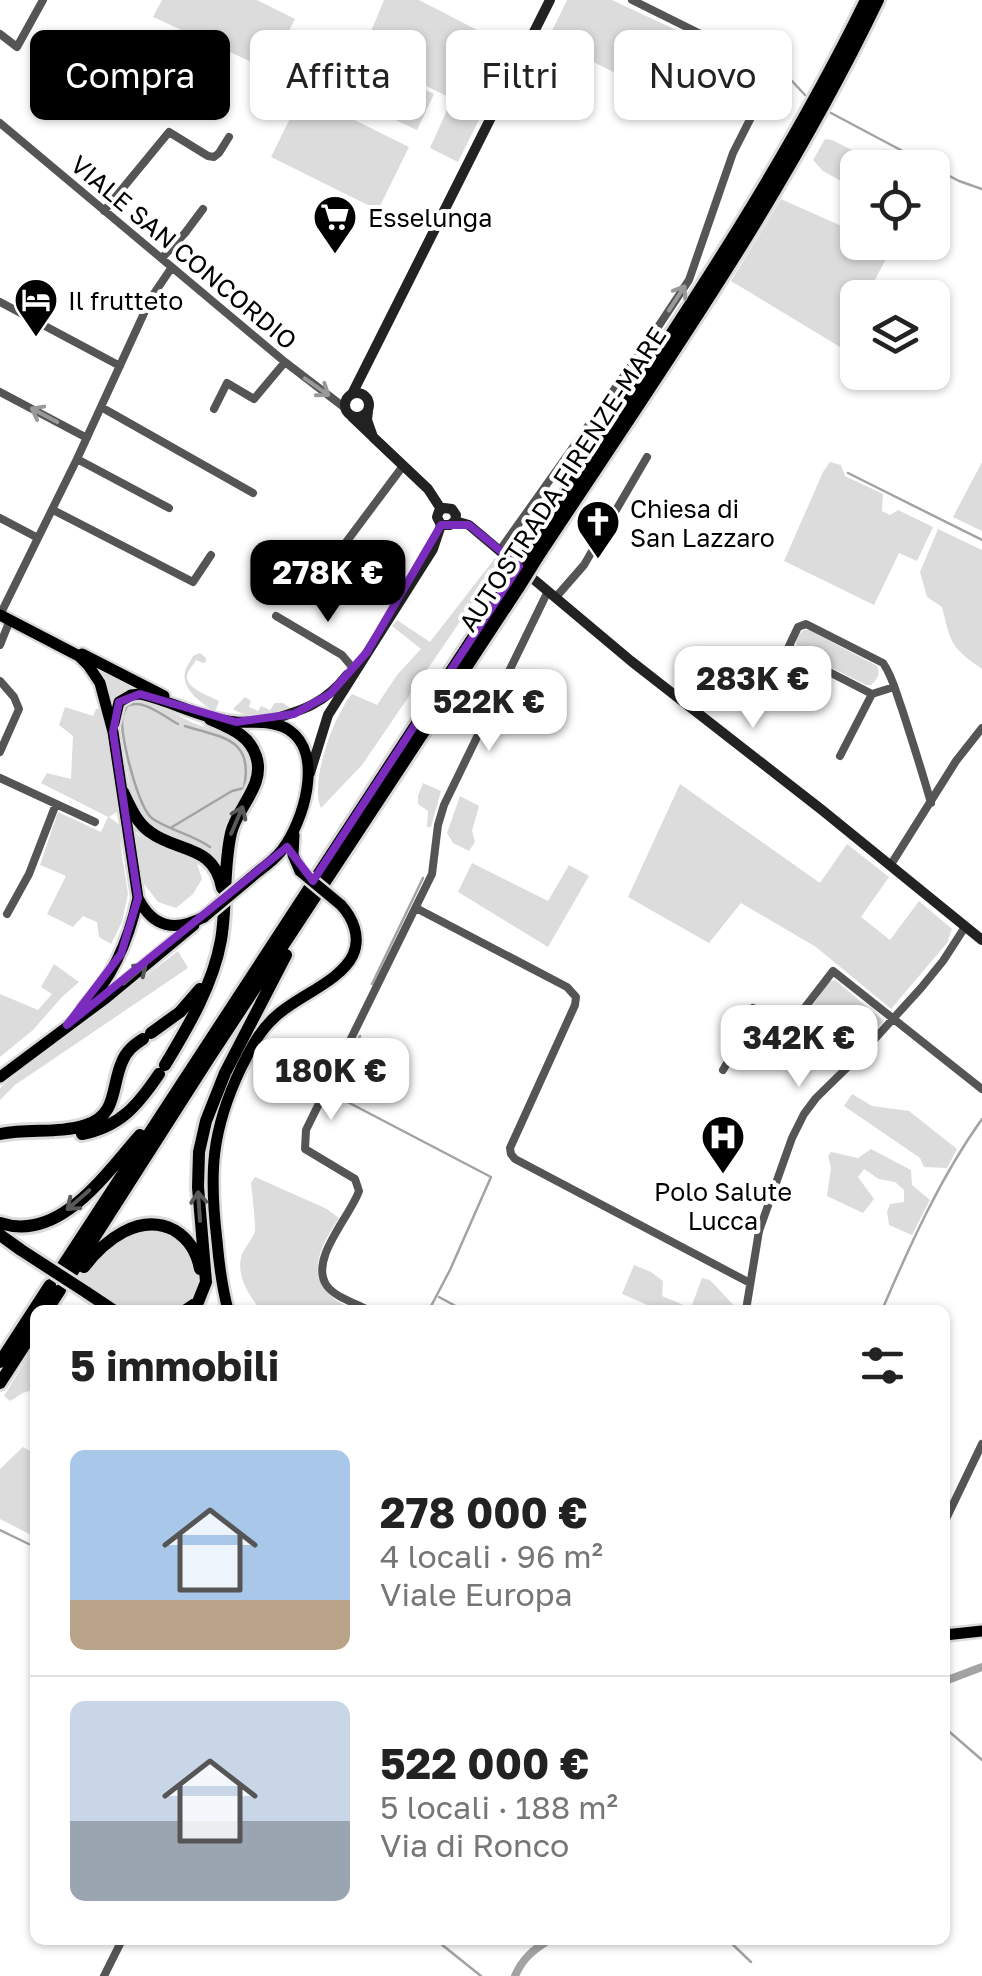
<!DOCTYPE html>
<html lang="it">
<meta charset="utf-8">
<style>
:root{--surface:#fff;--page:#f6f6f6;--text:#222;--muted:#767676;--line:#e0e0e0;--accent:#000}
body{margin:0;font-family:"Golos Text",sans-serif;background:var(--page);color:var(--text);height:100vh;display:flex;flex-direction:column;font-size:38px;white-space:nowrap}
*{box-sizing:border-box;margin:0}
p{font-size:32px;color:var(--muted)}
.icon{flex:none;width:55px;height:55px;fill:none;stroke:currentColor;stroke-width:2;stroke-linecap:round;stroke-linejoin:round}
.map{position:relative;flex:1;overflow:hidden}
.sheet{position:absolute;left:30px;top:1305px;width:920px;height:640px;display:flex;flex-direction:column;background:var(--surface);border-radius:15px;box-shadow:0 2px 8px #0004}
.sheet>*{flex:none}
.hud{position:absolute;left:30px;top:30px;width:922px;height:90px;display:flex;gap:20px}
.fabs{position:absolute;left:840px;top:150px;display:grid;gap:20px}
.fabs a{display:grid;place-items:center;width:110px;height:110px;border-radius:15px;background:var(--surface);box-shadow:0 2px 8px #0004;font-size:50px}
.price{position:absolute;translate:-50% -85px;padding:0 22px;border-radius:20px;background:#fff;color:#222;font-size:32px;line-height:65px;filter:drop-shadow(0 2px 5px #0008)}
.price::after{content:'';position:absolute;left:50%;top:60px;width:30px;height:22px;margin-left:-15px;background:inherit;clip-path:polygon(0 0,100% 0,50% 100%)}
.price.active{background:var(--accent);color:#fff}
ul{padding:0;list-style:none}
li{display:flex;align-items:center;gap:30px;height:250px;padding:0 40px}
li+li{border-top:2px solid var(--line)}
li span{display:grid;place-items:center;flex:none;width:280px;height:200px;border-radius:15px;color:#555}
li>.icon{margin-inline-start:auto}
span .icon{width:120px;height:120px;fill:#fffc;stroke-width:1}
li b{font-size:42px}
h2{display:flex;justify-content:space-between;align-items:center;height:120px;padding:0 40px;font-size:42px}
.tag{padding:0 35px;border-radius:15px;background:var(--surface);box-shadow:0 2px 8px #0004;font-size:35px;line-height:90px}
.tag.active{background:var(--accent);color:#fff}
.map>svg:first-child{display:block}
.green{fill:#dcdcdc}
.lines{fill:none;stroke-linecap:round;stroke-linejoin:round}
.stream{stroke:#a3a3a3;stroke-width:2.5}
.canal{stroke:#a3a3a3;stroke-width:8}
.primary-casing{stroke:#dbdbdb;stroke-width:16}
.highway-casing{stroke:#dbdbdb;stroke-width:18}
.street{stroke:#555;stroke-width:8}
.secondary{stroke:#222;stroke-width:10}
.primary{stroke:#000;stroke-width:11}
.highway{stroke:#000;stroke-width:12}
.primary-bridge-casing{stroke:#dbdbdb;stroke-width:16;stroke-linecap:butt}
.highway-bridge-casing{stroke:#dbdbdb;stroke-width:18;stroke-linecap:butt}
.primary-bridge{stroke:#000;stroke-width:11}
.highway-bridge{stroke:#000;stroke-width:12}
.oneway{stroke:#999}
.oneway2{stroke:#595959}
.marked{fill:none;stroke:#7b2cbf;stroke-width:8;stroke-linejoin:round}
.labels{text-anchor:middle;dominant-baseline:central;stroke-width:8;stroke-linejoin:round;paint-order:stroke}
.poi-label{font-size:25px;fill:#000;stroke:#fff;text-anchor:start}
.street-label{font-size:25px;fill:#000;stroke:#fff}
</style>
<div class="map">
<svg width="982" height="1976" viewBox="0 0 982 1976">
<rect width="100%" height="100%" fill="#fff"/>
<path class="green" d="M162 0H257L295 19 269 70 153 17Z
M384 0H419L514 49 458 162 430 148 452 99 362 53Z
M567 0H612L689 36 665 81 653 76 647 89 548 39Z
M363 60 434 94 417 130 346 97Z
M302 94 409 147 378 210 271 157Z
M825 139 832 140 886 167 858 168 857 190 823 171 813 160Z
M781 199 857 233 858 242 879 243 889 253 866 297 858 298 857 313 840 347 731 281Z
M830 462 841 465 845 476 883 494 882 511 890 515 898 510 933 527 917 561 899 553 874 605 784 561 823 472Z
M982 462V531L953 517Z
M938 529 982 550V669C950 647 951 643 942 607L927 597 920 572Z
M495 558 500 563 362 765 321 808C309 783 334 715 352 694L377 705 397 675 421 649 392 626 397 620 430 642Z
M804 630H809L877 666C881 673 877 680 871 685H866L800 652C794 644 795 636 804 630Z
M200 653 206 658V662L203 663 196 660C193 666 188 670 187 676 186 689 210 696 219 701L215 712C203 704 181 690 185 672 186 666 191 661 193 656Z
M96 668 140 689 126 692 112 704Z
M245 697 251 701 249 707 258 711 261 706 270 710 275 703H283L292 709C273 715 251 721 233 709Z
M138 698 148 700 193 723 230 736 247 749 253 763 249 791 231 815 227 829 224 865H220L200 848 169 838 143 821 131 797 120 721 124 707Z
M65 707 93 716 96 709 101 708 120 810 109 817 120 825 122 856 128 894 122 922 111 944 99 937 97 922 83 916 73 927 47 914 66 876 40 865 58 812 101 832 108 817 41 783 47 773 71 779 73 736 59 725Z
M423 783 441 791 431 827H427L428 811 418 804V796Z
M680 784 820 883 847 844 889 877 861 917 890 940 919 901 952 929 947 943 891 1009 816 947 741 903 709 943 628 897Z
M460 796 479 806 472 831 475 842 469 851 453 843 447 833Z
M133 831C152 847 176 850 197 863L202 879 193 894 176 908 158 902 144 884Z
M472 863 548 901 569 865 589 876 548 947 458 892Z
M178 951 188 968 15 1085 0 1100V1088L7 1082Z
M54 964 79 982 62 997 33 1030 0 1057V994L38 1010 52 994 41 987Z
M835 980 884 1021 867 1039 844 1021H836L813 1050 795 1034 828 982Z
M852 1094 872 1106 909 1111 957 1149 947 1168 924 1167 920 1158 844 1106Z
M871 1149 911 1170 912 1185 930 1200 912 1235 889 1225 887 1212 890 1204 904 1202V1190L895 1182 879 1179 864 1169 858 1177 874 1199 863 1213 827 1196 831 1168 828 1156 831 1152 858 1158Z
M255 1177 327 1209 339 1218C317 1251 302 1283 346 1306L343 1310H261C248 1295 234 1272 243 1252 246 1246 253 1238 255 1231 256 1226 252 1192 251 1183Z
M155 1227 181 1239C196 1268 207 1283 181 1310H119L77 1281 84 1271 124 1234Z
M634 1265 651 1272 663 1281 662 1296 691 1308 702 1278 710 1280 738 1310H659L622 1294Z
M35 1345V1389L23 1393 10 1401 4 1396Z
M23 1447 35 1454V1537L0 1519V1469Z"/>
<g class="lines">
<path class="stream" d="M791 80 805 95
M831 113 959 181 982 189
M848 473 982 540
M178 724C163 716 143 698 127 706 124 712 122 715 122 721 122 740 138 809 153 819 171 831 192 834 210 847
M172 827 232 791 244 788C254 738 223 738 185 726
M372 984 423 878
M360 1036 341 1077 338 1097 491 1177 450 1270 429 1310
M439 1297 463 1310
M882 1310C910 1245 941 1176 982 1119
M0 1530 35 1547
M945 1728 982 1760
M436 1940 481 1976
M728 1940 751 1962"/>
<path class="canal" d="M945 1681 982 1667
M515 1976C522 1959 534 1949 549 1940"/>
<defs>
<path id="primary" d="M0 615 79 656 88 665 100 683 113 732 138 898C153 928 175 932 204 917
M82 654 164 696
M114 723 119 702 131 695 140 694C174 702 202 719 236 722 253 723 274 720 289 730 325 754 303 823 282 850 276 858 267 865 259 871
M294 835 293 855 300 871
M84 1007C114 977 129 939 138 898
M0 1077 106 998 194 925
M228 1310C222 1287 219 1264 217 1241 209 1173 211 1131 241 1068 250 1050 259 1031 275 1017 297 996 340 982 353 955 361 937 353 918 341 905
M945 1635 982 1631"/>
<path id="highway" d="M528 552C646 371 771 194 866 0
M537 558C657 376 784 196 878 0
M123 792C130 806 136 822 150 832 178 853 214 844 222 888
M151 1033 180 1012 200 989
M165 1065C188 1027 213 985 221 940 227 905 223 868 231 833 237 807 266 785 256 756 249 734 229 728 210 719
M0 1134C28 1128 59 1134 86 1125 118 1115 111 1086 122 1062 126 1051 134 1045 143 1039
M82 1134C120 1127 138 1105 159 1074
M0 1223C60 1243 106 1173 140 1135
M0 1235 21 1250
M62 1267 510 581
M84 1267C104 1241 139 1212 174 1230 189 1239 197 1252 200 1269
M71 1274 209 1058 519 587
M86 1292 113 1310
M47 1310 60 1290
M186 1310 198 1302 206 1282 198 1187 199 1152 206 1121 225 1073 286 955
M0 1362 50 1285
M0 1383 35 1329"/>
</defs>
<use href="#primary" class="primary-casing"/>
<use href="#highway" class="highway-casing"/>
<path class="street" d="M0 34 17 47 43 0
M0 123 285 362 345 408
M104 211 169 132 208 156 214 157 219 153 229 137
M162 258 185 233 203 209
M0 302 120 366
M0 392 87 438
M101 407 253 493
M214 409 227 383 254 399 285 362
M77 459 169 508
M53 510 193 582 211 555
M0 518 38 538
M500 550 650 339 689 280 733 153 772 76 764 66 751 59 632 0
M335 557 403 466
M556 597 584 565 647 457
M0 615 77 459 151 298 172 267
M276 616 342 655 353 668
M0 645 10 620
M0 681 14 697 19 709 0 752
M894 687 872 694 798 656 789 646 798 627 806 624 883 663C893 677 896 693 902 709 912 740 922 771 931 803
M840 756 872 694
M0 778 95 822
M890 866 956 761 982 728
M416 908 567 987 576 997 575 1005 510 1148 511 1154 515 1159 750 1283
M7 914 29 874 56 804
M747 1029 742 1027 753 1008 787 1030
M723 1070 747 1029 776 1045 833 971 982 1089
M368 1310C355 1303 335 1297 327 1286 308 1260 350 1217 359 1191L355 1179 305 1149 306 1130 432 874 438 825 444 805 548 591
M746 1310 759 1231 792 1138 804 1114 816 1098 861 1054 921 988 943 961 965 927
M945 1521 982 1444
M104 1976 122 1940"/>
<path class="secondary" d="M345 405a12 12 0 1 1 24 0a12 12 0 1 1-24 0Z
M352 394 550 0
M352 417 373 437 367 420 368 411
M373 437 428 489 441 509
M441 525H450L455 521 469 525 631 661 822 810 982 940
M264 722C299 711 323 706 347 675
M310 773 328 715 433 549 441 525 437 517 439 511 444 508 452 509 456 515 455 521"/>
<use href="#primary" class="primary"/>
<use href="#highway" class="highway"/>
<defs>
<path id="primary-bridge" d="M300 871 341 905
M204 917 259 871"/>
<path id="highway-bridge" d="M510 581 528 552
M519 587 537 558
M21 1250 86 1292"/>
</defs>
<use href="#primary-bridge" class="primary-bridge-casing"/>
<use href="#highway-bridge" class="highway-bridge-casing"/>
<use href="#primary-bridge" class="primary-bridge"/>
<use href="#highway-bridge" class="highway-bridge"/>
</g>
<defs><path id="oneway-shaft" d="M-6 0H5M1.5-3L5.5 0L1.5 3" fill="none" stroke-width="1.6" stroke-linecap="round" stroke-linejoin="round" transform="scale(2.5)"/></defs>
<g class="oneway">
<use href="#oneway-shaft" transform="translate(677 298) rotate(-57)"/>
<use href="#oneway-shaft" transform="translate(317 387) rotate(35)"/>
<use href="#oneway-shaft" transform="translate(44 415) rotate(-152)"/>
</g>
<g class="oneway2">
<use href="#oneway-shaft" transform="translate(237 820) rotate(-67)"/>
<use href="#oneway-shaft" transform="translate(135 974) rotate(-40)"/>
<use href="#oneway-shaft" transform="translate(78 1200) rotate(139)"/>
<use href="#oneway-shaft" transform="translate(199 1206) rotate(-94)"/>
</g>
<path class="marked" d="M441 525H469L519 566 313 881 287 847 67 1025 121 954 138 898 113 732 119 702 140 694 236 722 294 714 330 694 367 652Z"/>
<defs>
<symbol id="supermarket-pin" viewBox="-11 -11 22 30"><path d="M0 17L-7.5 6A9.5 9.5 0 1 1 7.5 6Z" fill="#000" stroke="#fff"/><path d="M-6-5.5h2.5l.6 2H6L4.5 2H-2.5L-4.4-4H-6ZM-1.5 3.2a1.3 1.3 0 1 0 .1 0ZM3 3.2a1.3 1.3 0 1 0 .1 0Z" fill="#fff"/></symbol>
<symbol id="hotel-pin" viewBox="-11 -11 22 30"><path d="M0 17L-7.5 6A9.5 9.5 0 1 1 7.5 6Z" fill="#000" stroke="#fff"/><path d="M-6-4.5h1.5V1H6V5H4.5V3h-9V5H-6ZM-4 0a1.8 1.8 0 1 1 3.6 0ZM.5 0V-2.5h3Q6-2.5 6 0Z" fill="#fff"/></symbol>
<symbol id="church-pin" viewBox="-11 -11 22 30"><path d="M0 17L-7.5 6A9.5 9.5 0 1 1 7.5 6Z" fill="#000" stroke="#fff"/><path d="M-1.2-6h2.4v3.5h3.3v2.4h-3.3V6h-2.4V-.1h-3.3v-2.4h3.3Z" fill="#fff"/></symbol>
<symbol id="hospital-pin" viewBox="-11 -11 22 30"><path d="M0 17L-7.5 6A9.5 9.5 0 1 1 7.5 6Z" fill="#000" stroke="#fff"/><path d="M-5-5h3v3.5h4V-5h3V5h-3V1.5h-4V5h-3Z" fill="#fff"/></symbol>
</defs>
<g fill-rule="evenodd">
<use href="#supermarket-pin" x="310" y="192" width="50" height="68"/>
<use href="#hotel-pin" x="11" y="275" width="50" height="68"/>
<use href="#church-pin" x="573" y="497" width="50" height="68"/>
<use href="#hospital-pin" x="698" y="1112" width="50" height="68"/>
</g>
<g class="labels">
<g class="poi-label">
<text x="368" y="217">Esselunga</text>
<text x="68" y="300">Il frutteto</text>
<text x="630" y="508">Chiesa di<tspan x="630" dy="29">San Lazzaro</tspan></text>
<text x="723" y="1191" text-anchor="middle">Polo Salute<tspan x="723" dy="29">Lucca</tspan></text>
</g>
<g class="street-label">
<text transform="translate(184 252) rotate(40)">VIALE SAN CONCORDIO</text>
<text transform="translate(562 479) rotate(-57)">AUTOSTRADA FIRENZE-MARE</text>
</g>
</g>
</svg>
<div class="fabs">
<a><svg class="icon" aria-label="locate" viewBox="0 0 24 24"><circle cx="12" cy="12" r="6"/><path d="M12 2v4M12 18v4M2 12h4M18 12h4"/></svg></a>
<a><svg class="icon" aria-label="layers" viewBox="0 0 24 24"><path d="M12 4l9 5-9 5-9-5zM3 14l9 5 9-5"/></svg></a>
</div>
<b class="price active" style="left:328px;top:625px">278K €</b>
<b class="price" style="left:753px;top:731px">283K €</b>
<b class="price" style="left:489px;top:754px">522K €</b>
<b class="price" style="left:799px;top:1090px">342K €</b>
<b class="price" style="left:331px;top:1123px">180K €</b>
<div class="hud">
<a class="tag active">Compra</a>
<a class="tag">Affitta</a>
<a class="tag">Filtri</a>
<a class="tag">Nuovo</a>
</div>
<section class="sheet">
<h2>5 immobili<svg class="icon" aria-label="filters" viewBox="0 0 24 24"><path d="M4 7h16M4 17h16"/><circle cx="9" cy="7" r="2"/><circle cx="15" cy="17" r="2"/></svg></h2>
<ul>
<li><span style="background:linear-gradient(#a9c7e8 75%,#b9a48a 0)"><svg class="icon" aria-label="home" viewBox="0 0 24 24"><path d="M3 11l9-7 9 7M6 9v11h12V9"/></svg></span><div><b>278 000 €</b><p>4 locali · 96 m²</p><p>Viale Europa</p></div></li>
<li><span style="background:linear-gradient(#c9d6e8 60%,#9aa5b1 0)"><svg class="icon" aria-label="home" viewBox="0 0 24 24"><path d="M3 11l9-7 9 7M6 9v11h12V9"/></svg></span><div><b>522 000 €</b><p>5 locali · 188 m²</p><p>Via di Ronco</p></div></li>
</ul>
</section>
</div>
